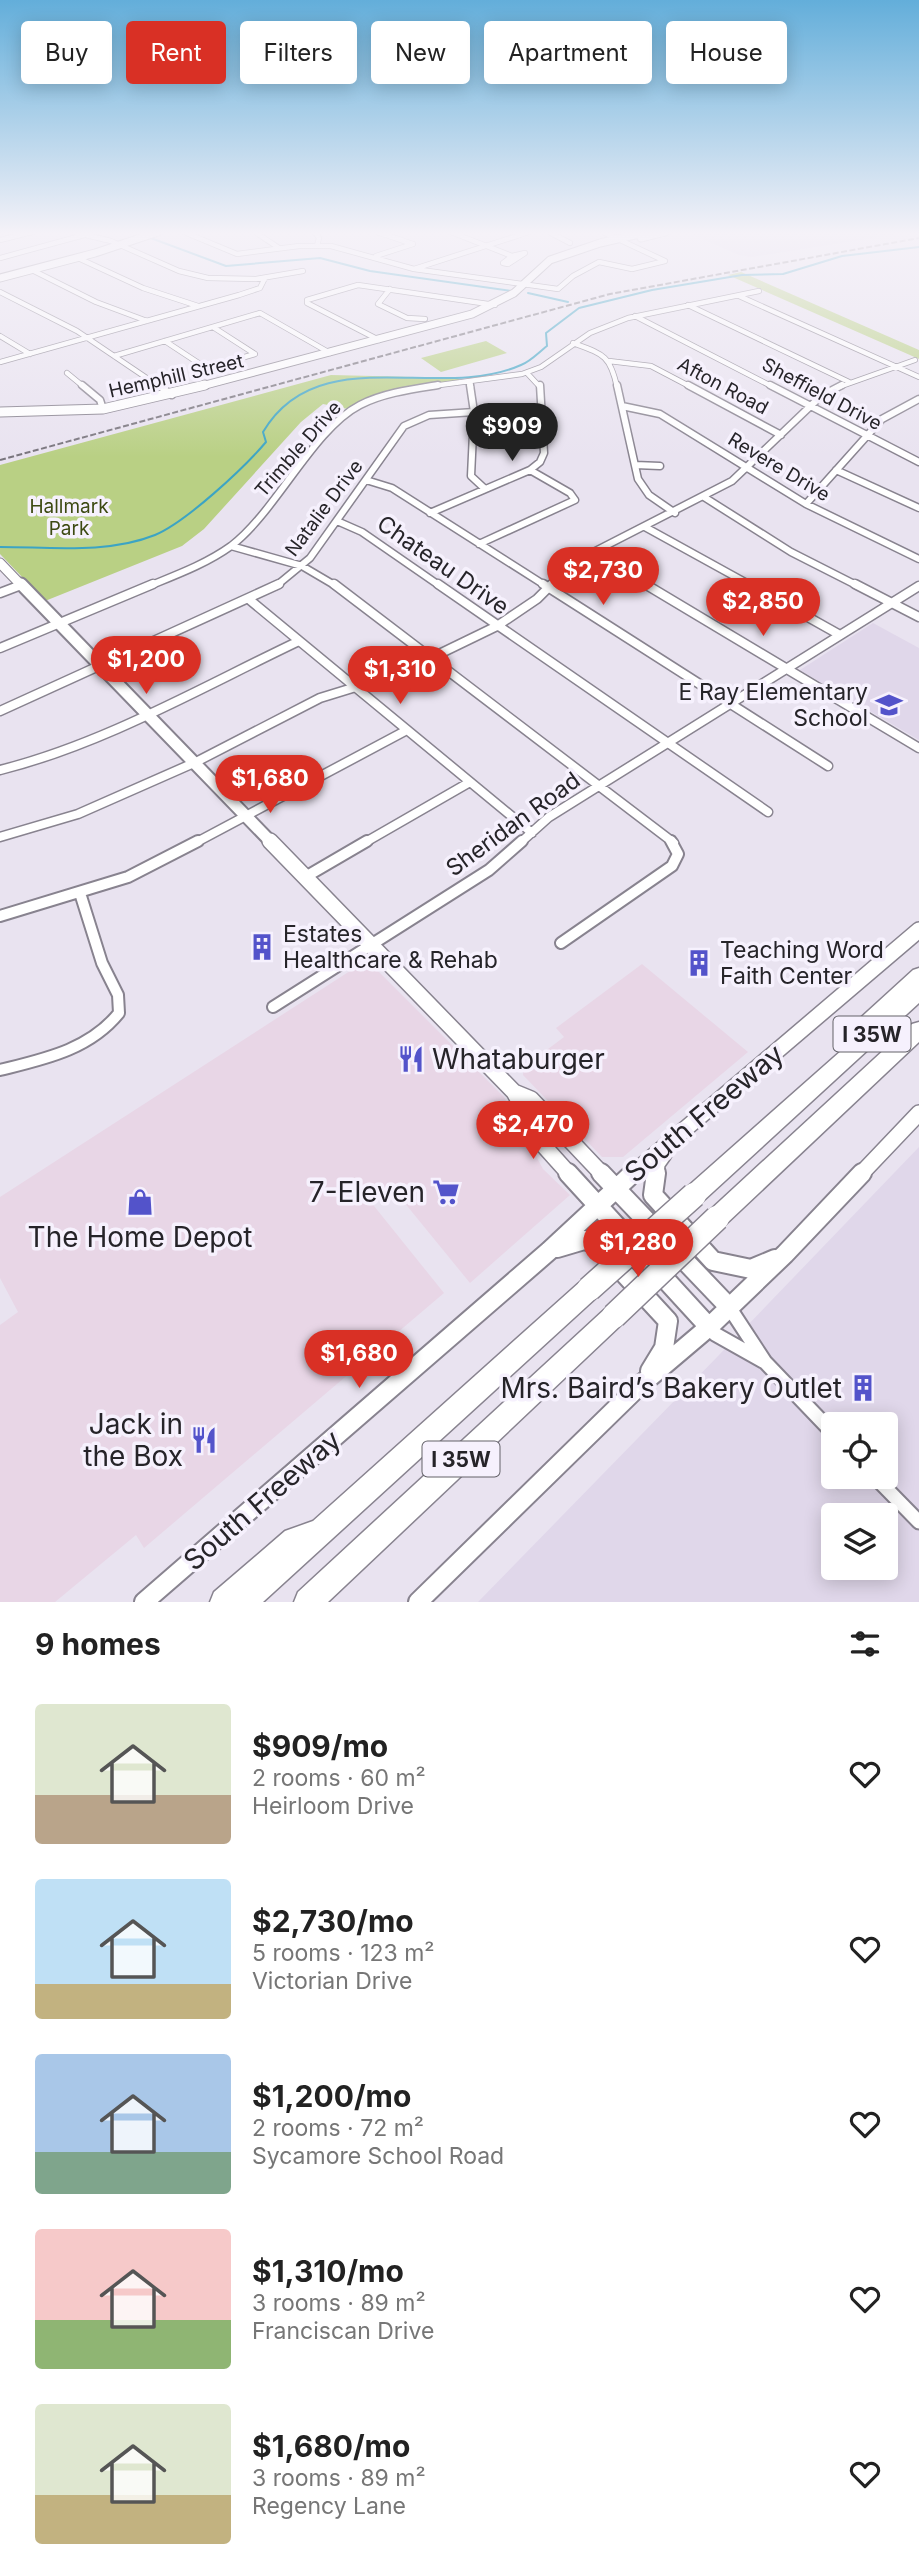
<!DOCTYPE html>
<meta charset="utf-8">
<style>
:root{--surface:#fff;--page:#f2f2f2;--text:#222;--muted:#767676;--accent:#d93025}
body{margin:0;font-family:Inter,sans-serif;background:var(--page);color:var(--text);height:100vh;display:flex;flex-direction:column;font-size:26px;white-space:nowrap}
*{box-sizing:border-box;margin:0}
p{font-size:23px;color:var(--muted)}
.icon{flex:none;width:38px;height:38px;fill:none;stroke:currentColor;stroke-width:2;stroke-linecap:round;stroke-linejoin:round}
.map{position:relative;height:1602px;overflow:hidden}
.side{display:flex;flex-direction:column;background:var(--surface);flex:1}
.side>*{flex:none}
.top-card{position:absolute;left:21px;top:21px;width:878px;height:63px;display:flex;gap:14px}
.tools{position:absolute;left:821px;top:1412px;display:grid;gap:14px}
.tools a{display:grid;place-items:center;width:77px;height:77px;border-radius:7px;background:var(--surface);box-shadow:0 4px 18px #0003;font-size:35px}
.price{position:absolute;translate:-50% -60px;padding:0 16px;border-radius:24px;background:var(--accent);color:#fff;font-size:23px;line-height:46px;filter:drop-shadow(0 2px 4px #0008)}
.price::after{content:'';position:absolute;left:50%;top:42px;width:21px;height:16px;margin-left:-10px;background:inherit;clip-path:polygon(0 0,100% 0,50% 100%)}
.price.active{background:#222;color:#fff}
ul{padding:0;list-style:none}
li{display:flex;align-items:center;gap:21px;height:175px;padding:0 35px}
li span{display:grid;place-items:center;flex:none;width:196px;height:140px;border-radius:7px;color:#555}
li>.icon{margin-inline-start:auto}
span .icon{width:84px;height:84px;fill:#fffc;stroke-width:1}
li b{font-size:30px}
h2{display:flex;justify-content:space-between;align-items:center;height:84px;padding:0 35px;font-size:30px}
.pill{padding:0 24px;border-radius:7px;background:var(--surface);box-shadow:0 4px 18px #0003;font-size:24px;line-height:63px}
.pill.active{background:var(--accent);color:#fff}
.map>svg:first-child{display:block}
.commercial{fill:#e8d6e6}
.built{fill:#e0d7ea;fill-rule:evenodd}
.green{fill:#b9d084}
.lines{fill:none;stroke-linecap:round;stroke-linejoin:round}
.stream{stroke:#3ca4c4;stroke-width:2}
.street-far4-casing{stroke:#88838f;stroke-width:6}
.street-far3-casing{stroke:#88838f;stroke-width:9}
.street-far2-casing{stroke:#88838f;stroke-width:11}
.street-far1-casing{stroke:#88838f;stroke-width:14}
.street-casing{stroke:#88838f;stroke-width:17}
.secondary-far4-casing{stroke:#88838f;stroke-width:9}
.secondary-far3-casing{stroke:#88838f;stroke-width:11}
.secondary-far2-casing{stroke:#88838f;stroke-width:15}
.secondary-far1-casing{stroke:#88838f;stroke-width:18}
.secondary-casing{stroke:#88838f;stroke-width:22}
.highway-casing{stroke:#88838f;stroke-width:3}
.street-far4{stroke:#fff;stroke-width:4.5}
.street-far3{stroke:#fff;stroke-width:6}
.street-far2{stroke:#fff;stroke-width:8}
.street-far1{stroke:#fff;stroke-width:10}
.street{stroke:#fff;stroke-width:13}
.secondary-far4{stroke:#fff;stroke-width:7}
.secondary-far3{stroke:#fff;stroke-width:9}
.secondary-far2{stroke:#fff;stroke-width:11}
.secondary-far1{stroke:#fff;stroke-width:15}
.secondary{stroke:#fff;stroke-width:18}
.highway{fill:#fff;fill-rule:evenodd}
.rail{stroke:#79757d;stroke-width:2;stroke-dasharray:6 2.5;stroke-linecap:butt}
.highway-bridge-casing{stroke:#88838f;stroke-width:27;stroke-linecap:butt}
.highway-bridge{stroke:#fff;stroke-width:24}
.labels{text-anchor:middle;dominant-baseline:central;stroke-width:7;stroke-linejoin:round;paint-order:stroke}
.far-street-label{font-size:19px;fill:#262429;stroke:#f6f1fd}
.far-park-label{font-size:19px;fill:#3d4a12;stroke:#f6f1fd}
.shield{fill:#f6f1fd;stroke:#646269;stroke-width:2}
.shield-label{font-size:21px;font-weight:bold;fill:#262429}
.street-label{font-size:23px;fill:#262429;stroke:#f6f1fd}
.poi-label{font-size:23px;fill:#262429;stroke:#f6f1fd;text-anchor:start}
.near-poi-label{font-size:28px;fill:#262429;stroke:#f6f1fd;text-anchor:end}
.near-street-label{font-size:28px;fill:#262429;stroke:#f6f1fd}
</style>
<div class="map">
<svg width="919" height="1602" viewBox="0 0 919 1602">
<rect width="100%" height="100%" fill="#e9e3f0"/>
<path class="commercial" d="M367 960 504 1097 543 1169 570 1195 470 1283 390 1185 370 1201 444 1293 144 1548 136 1535 55 1602H0V1325L18 1312 0 1278V1197Z
M642 964 748 1052 623 1157H602L523 1075 524 1067 564 1037 556 1028Z"/>
<path class="built" d="M698 232H902L905 233 752 257 739 255 693 235Z
M873 623 919 648V740L800 670Z
M919 1147V1602H478L719 1355ZM833 1424H886V1477H833ZM833 1516H886V1568H833Z"/>
<path class="green" d="M741 272 919 350V359L728 275Z
M486 341 507 353 441 372 421 358Z
M331 375 457 378 461 381 423 386 348 409 323 404 301 422 204 529 182 546 45 601 0 554V465Z"/>
<g class="lines">
<path class="stream" d="M148 237 226 266 320 258 370 271 511 291
M528 293 568 302
M0 547C50 547 108 554 155 535 186 522 244 468 266 442L263 432C318 339 438 402 521 365 531 361 539 352 547 346L546 333 579 308 652 290 742 275 783 274 842 256 919 247"/>
<defs>
<path id="street-far4" d="M73 232 111 241 179 271 208 278 256 279 303 271
M184 232 237 254 299 246H331L414 269 558 289 573 276 599 262 632 269 665 261
M255 232 279 248
M315 232 319 238 317 246
M377 232 413 244
M451 232 512 256
M549 232 570 243
M603 232 665 261
M0 240 32 232
M525 253 508 264 503 263 512 256Z
M376 256 413 244
M0 258 84 235
M78 258 143 288 198 306
M414 269 529 232
M32 270 96 302 147 321
M390 289 378 304 407 318 425 319
M0 292 77 331 160 387
M739 296 919 377
M688 305 849 382
M635 316 773 387
M0 336 30 354
M379 340 307 303V300L358 285 495 305
M165 341 203 366 210 367 255 354 213 327
M573 343C603 354 610 355 617 387
M114 356 260 313 330 353
M609 361 651 366 691 387
M0 362 239 295 260 288 265 278
M67 373 84 387
M527 373 540 387
M470 382 471 387
M425 387 522 374 541 367 590 333 628 318 759 291
M839 387 915 360"/>
<path id="street-far3" d="M82 385 100 400 103 409
M158 385 172 395
M470 385 474 412 471 476 485 489
M617 385 638 479 649 495 675 513
M688 385 781 435
M770 385 919 462
M622 406 660 414 806 504 919 559
M635 465 660 466
M836 470 919 508
M366 480 392 488 546 586
M704 497 791 552 858 586
M806 504 882 419 919 399
M430 513 530 470 540 462 544 453 540 385
M337 521 362 532 440 586
M645 527 752 586
M479 544 575 500 570 493 530 470
M231 546 302 566 336 586
M592 553 647 586
M18 586 21 585
M149 586C176 575 206 564 231 546 276 512 313 429 360 405 383 393 413 389 438 385
M276 586 310 558 404 426 429 415 474 412
M550 586 576 561 732 481 821 396 842 385"/>
<path id="street-far2" d="M334 584 674 843
M438 584 768 812
M543 584 828 766
M645 584 919 748
M749 584 840 635
M855 584 919 617
M0 593 21 585
M251 601 532 833
M0 648 153 584
M0 711 279 584
M0 770C104 744 202 687 299 641
M0 837 78 814 196 762 320 698 398 674 497 626 537 599 552 584
M195 843 407 730
M364 843 470 782
M520 843 549 817 919 586"/>
<path id="street-far1" d="M307 876 367 841
M0 916 128 877 198 841
M561 943 672 866 678 854 671 841
M273 1007 489 870 522 841
M0 1070C44 1059 89 1050 119 1013L118 995 102 963 80 893"/>
<path id="street" d="M729 1307 765 1362 833 1433
M709 1327 715 1334 763 1361
M875 1477 919 1522"/>
<path id="secondary-far4" d="M641 238 665 232
M0 278 95 253 158 232
M198 387 472 314 514 293 550 260 600 243 648 232"/>
<path id="secondary-far3" d="M0 412 103 409 205 385
M0 563 22 586"/>
<path id="secondary-far2" d="M21 584 272 843"/>
<path id="secondary-far1" d="M270 841 514 1092 531 1099 603 1175
M514 1092 544 1146 570 1175
M631 1175 919 930
M656 1175 657 1164 664 1154
M860 1175 919 1113"/>
<path id="secondary" d="M568 1173 709 1327
M601 1173 729 1307
M656 1173 653 1195 713 1261 751 1269 775 1259
M557 1248 584 1240 596 1243 668 1321 664 1348 650 1371
M144 1602 549 1251 633 1173
M418 1602 637 1388 709 1327 785 1254 862 1173"/>
<path id="highway" d="M919 968V1003L702 1202 694 1205 686 1202 683 1195 686 1188 859 1035 853 1028 856 1022 913 970Z
M919 1022V1042L725 1225 717 1229 709 1225 706 1218 709 1211 912 1024Z
M589 1278 597 1281 600 1289 597 1297 263 1602H210L214 1592 285 1531 313 1521 581 1281Z
M614 1304 622 1308 626 1316 622 1324 328 1602H294L298 1592 606 1308Z"/>
</defs>
<use href="#street-far4" class="street-far4-casing"/>
<use href="#street-far3" class="street-far3-casing"/>
<use href="#street-far2" class="street-far2-casing"/>
<use href="#street-far1" class="street-far1-casing"/>
<use href="#street" class="street-casing"/>
<use href="#secondary-far4" class="secondary-far4-casing"/>
<use href="#secondary-far3" class="secondary-far3-casing"/>
<use href="#secondary-far2" class="secondary-far2-casing"/>
<use href="#secondary-far1" class="secondary-far1-casing"/>
<use href="#secondary" class="secondary-casing"/>
<use href="#highway" class="highway-casing"/>
<use href="#street-far4" class="street-far4"/>
<use href="#street-far3" class="street-far3"/>
<use href="#street-far2" class="street-far2"/>
<use href="#street-far1" class="street-far1"/>
<use href="#street" class="street"/>
<use href="#secondary-far4" class="secondary-far4"/>
<use href="#secondary-far3" class="secondary-far3"/>
<use href="#secondary-far2" class="secondary-far2"/>
<use href="#secondary-far1" class="secondary-far1"/>
<use href="#secondary" class="secondary"/>
<use href="#highway" class="highway"/>
<path class="rail" d="M0 460 610 294 919 238"/>
<defs>
<path id="highway-bridge" d="M589 1289 694 1195
M614 1316 717 1218"/>
</defs>
<use href="#highway-bridge" class="highway-bridge-casing"/>
<use href="#highway-bridge" class="highway-bridge"/>
</g>
<linearGradient id="sky" x2="0" y2="1"><stop stop-color="#63aeda"/><stop offset="0.51" stop-color="#f5f2f8"/><stop offset="1" stop-color="#f5f2f8" stop-opacity="0"/></linearGradient>
<rect width="919" height="457" fill="url(#sky)"/>
<defs>
<symbol id="school-bare" viewBox="-9 -9 18 18"><path d="M0-5L7-2L0 1L-7-2ZM-4 1L0 2.5L4 1V4Q0 6-4 4Z" fill="#5353ca" stroke="#f6f1fd" stroke-width="2.5" paint-order="stroke"/></symbol>
<symbol id="building-bare" viewBox="-9 -9 18 18"><path d="M-4-6H4V6H1V3H-1V6H-4ZM-2.5-4.3h1.7v1.8h-1.7ZM.8-4.3h1.7v1.8H.8ZM-2.5-1h1.7V.8h-1.7ZM.8-1h1.7V.8H.8Z" fill="#5353ca" stroke="#f6f1fd" stroke-width="2.5" paint-order="stroke"/></symbol>
<symbol id="restaurant-bare" viewBox="-9 -9 18 18"><path d="M-5-6h1v4h1v-4h1v4h1v-4h1v5L-1.5 .5V6h-2V.5L-5-1ZM5-6V6H3V1.5H1.5Q1.5-4 5-6Z" fill="#5353ca" stroke="#f6f1fd" stroke-width="2.5" paint-order="stroke"/></symbol>
<symbol id="supermarket-bare" viewBox="-9 -9 18 18"><path d="M-6-5.5h2.5l.6 2H6L4.5 2H-2.5L-4.4-4H-6ZM-1.5 3.2a1.3 1.3 0 1 0 .1 0ZM3 3.2a1.3 1.3 0 1 0 .1 0Z" fill="#5353ca" stroke="#f6f1fd" stroke-width="2.5" paint-order="stroke"/></symbol>
<symbol id="shop-bare" viewBox="-9 -9 18 18"><path d="M-5-2.5h2.3a2.7 3.5 0 0 1 5.4 0H5L5.5 6h-11ZM-1.5-2.5h3a1.5 2.3 0 0 0-3 0Z" fill="#5353ca" stroke="#f6f1fd" stroke-width="2.5" paint-order="stroke"/></symbol>
</defs>
<g fill-rule="evenodd">
<use href="#school-bare" x="870" y="686" width="38" height="38"/>
<use href="#building-bare" x="243" y="928" width="38" height="38"/>
<use href="#building-bare" x="680" y="944" width="38" height="38"/>
<use href="#restaurant-bare" x="392" y="1040" width="38" height="38"/>
<use href="#supermarket-bare" x="427" y="1173" width="38" height="38"/>
<use href="#shop-bare" x="121" y="1183" width="38" height="38"/>
<use href="#building-bare" x="844" y="1369" width="38" height="38"/>
<use href="#restaurant-bare" x="185" y="1421" width="38" height="38"/>
</g>
<g class="labels">
<g class="far-street-label">
<text transform="translate(176 376) rotate(-13)">Hemphill Street</text>
<text transform="translate(723 386) rotate(28)">Afton Road</text>
<text transform="translate(822 394) rotate(28)">Sheffield Drive</text>
<text transform="translate(298 449) rotate(-49)">Trimble Drive</text>
<text transform="translate(779 467) rotate(31)">Revere Drive</text>
<text transform="translate(324 508) rotate(-53)">Natalie Drive</text>
</g>
<g class="far-park-label">
<text x="69" y="506">Hallmark<tspan x="69" dy="22">Park</tspan></text>
</g>
<g class="shield">
<rect x="833.5" y="1016.5" width="77" height="35" rx="5"/>
<rect x="422.5" y="1441.5" width="77" height="35" rx="5"/>
</g>
<g class="shield-label">
<text x="872" y="1034">I 35W</text>
<text x="461" y="1459">I 35W</text>
</g>
<g class="street-label">
<text transform="translate(443 565) rotate(35)">Chateau Drive</text>
<text transform="translate(513 824) rotate(-36)">Sheridan Road</text>
</g>
<g class="poi-label">
<text x="868" y="692" text-anchor="end">E Ray Elementary<tspan x="868" dy="26">School</tspan></text>
<text x="283" y="934">Estates<tspan x="283" dy="26">Healthcare &amp; Rehab</tspan></text>
<text x="720" y="950">Teaching Word<tspan x="720" dy="26">Faith Center</tspan></text>
</g>
<g class="near-poi-label">
<text x="432" y="1059" text-anchor="start">Whataburger</text>
<text x="425" y="1192">7-Eleven</text>
<text x="140" y="1237" text-anchor="middle">The Home Depot</text>
<text x="842" y="1388">Mrs. Baird’s Bakery Outlet</text>
<text x="183" y="1424">Jack in<tspan x="183" dy="32">the Box</tspan></text>
</g>
<g class="near-street-label">
<text transform="translate(704 1113) rotate(-40)">South Freeway</text>
<text transform="translate(262 1500) rotate(-41)">South Freeway</text>
</g>
</g>
</svg>
<div class="tools">
<a><svg class="icon" aria-label="locate" viewBox="0 0 24 24"><circle cx="12" cy="12" r="6"/><path d="M12 2v4M12 18v4M2 12h4M18 12h4"/></svg></a>
<a><svg class="icon" aria-label="layers" viewBox="0 0 24 24"><path d="M12 4l9 5-9 5-9-5zM3 14l9 5 9-5"/></svg></a>
</div>
<b class="price active" style="left:512px;top:463px">$909</b>
<b class="price" style="left:603px;top:607px">$2,730</b>
<b class="price" style="left:763px;top:638px">$2,850</b>
<b class="price" style="left:146px;top:696px">$1,200</b>
<b class="price" style="left:400px;top:706px">$1,310</b>
<b class="price" style="left:270px;top:815px">$1,680</b>
<b class="price" style="left:533px;top:1161px">$2,470</b>
<b class="price" style="left:638px;top:1279px">$1,280</b>
<b class="price" style="left:359px;top:1390px">$1,680</b>
<div class="top-card">
<a class="pill">Buy</a>
<a class="pill active">Rent</a>
<a class="pill">Filters</a>
<a class="pill">New</a>
<a class="pill">Apartment</a>
<a class="pill">House</a>
</div>
</div>
<section class="side">
<h2>9 homes<svg class="icon" aria-label="filters" viewBox="0 0 24 24"><path d="M4 7h16M4 17h16"/><circle cx="9" cy="7" r="2"/><circle cx="15" cy="17" r="2"/></svg></h2>
<ul>
<li><span style="background:linear-gradient(#dfe7d0 65%,#b9a48a 0)"><svg class="icon" aria-label="home" viewBox="0 0 24 24"><path d="M3 11l9-7 9 7M6 9v11h12V9"/></svg></span><div><b>$909/mo</b><p>2 rooms · 60 m²</p><p>Heirloom Drive</p></div><svg class="icon" aria-label="heart" viewBox="0 0 24 24"><path d="M12 20l-8-8c-3-5 5-10 8-4 3-6 11-1 8 4z"/></svg></li>
<li><span style="background:linear-gradient(#bfe0f5 75%,#c2b280 0)"><svg class="icon" aria-label="home" viewBox="0 0 24 24"><path d="M3 11l9-7 9 7M6 9v11h12V9"/></svg></span><div><b>$2,730/mo</b><p>5 rooms · 123 m²</p><p>Victorian Drive</p></div><svg class="icon" aria-label="heart" viewBox="0 0 24 24"><path d="M12 20l-8-8c-3-5 5-10 8-4 3-6 11-1 8 4z"/></svg></li>
<li><span style="background:linear-gradient(#a9c7e8 70%,#7fa58c 0)"><svg class="icon" aria-label="home" viewBox="0 0 24 24"><path d="M3 11l9-7 9 7M6 9v11h12V9"/></svg></span><div><b>$1,200/mo</b><p>2 rooms · 72 m²</p><p>Sycamore School Road</p></div><svg class="icon" aria-label="heart" viewBox="0 0 24 24"><path d="M12 20l-8-8c-3-5 5-10 8-4 3-6 11-1 8 4z"/></svg></li>
<li><span style="background:linear-gradient(#f6c9c9 65%,#8fb573 0)"><svg class="icon" aria-label="home" viewBox="0 0 24 24"><path d="M3 11l9-7 9 7M6 9v11h12V9"/></svg></span><div><b>$1,310/mo</b><p>3 rooms · 89 m²</p><p>Franciscan Drive</p></div><svg class="icon" aria-label="heart" viewBox="0 0 24 24"><path d="M12 20l-8-8c-3-5 5-10 8-4 3-6 11-1 8 4z"/></svg></li>
<li><span style="background:linear-gradient(#dfe7d0 65%,#c2b280 0)"><svg class="icon" aria-label="home" viewBox="0 0 24 24"><path d="M3 11l9-7 9 7M6 9v11h12V9"/></svg></span><div><b>$1,680/mo</b><p>3 rooms · 89 m²</p><p>Regency Lane</p></div><svg class="icon" aria-label="heart" viewBox="0 0 24 24"><path d="M12 20l-8-8c-3-5 5-10 8-4 3-6 11-1 8 4z"/></svg></li>
</ul>
</section>
